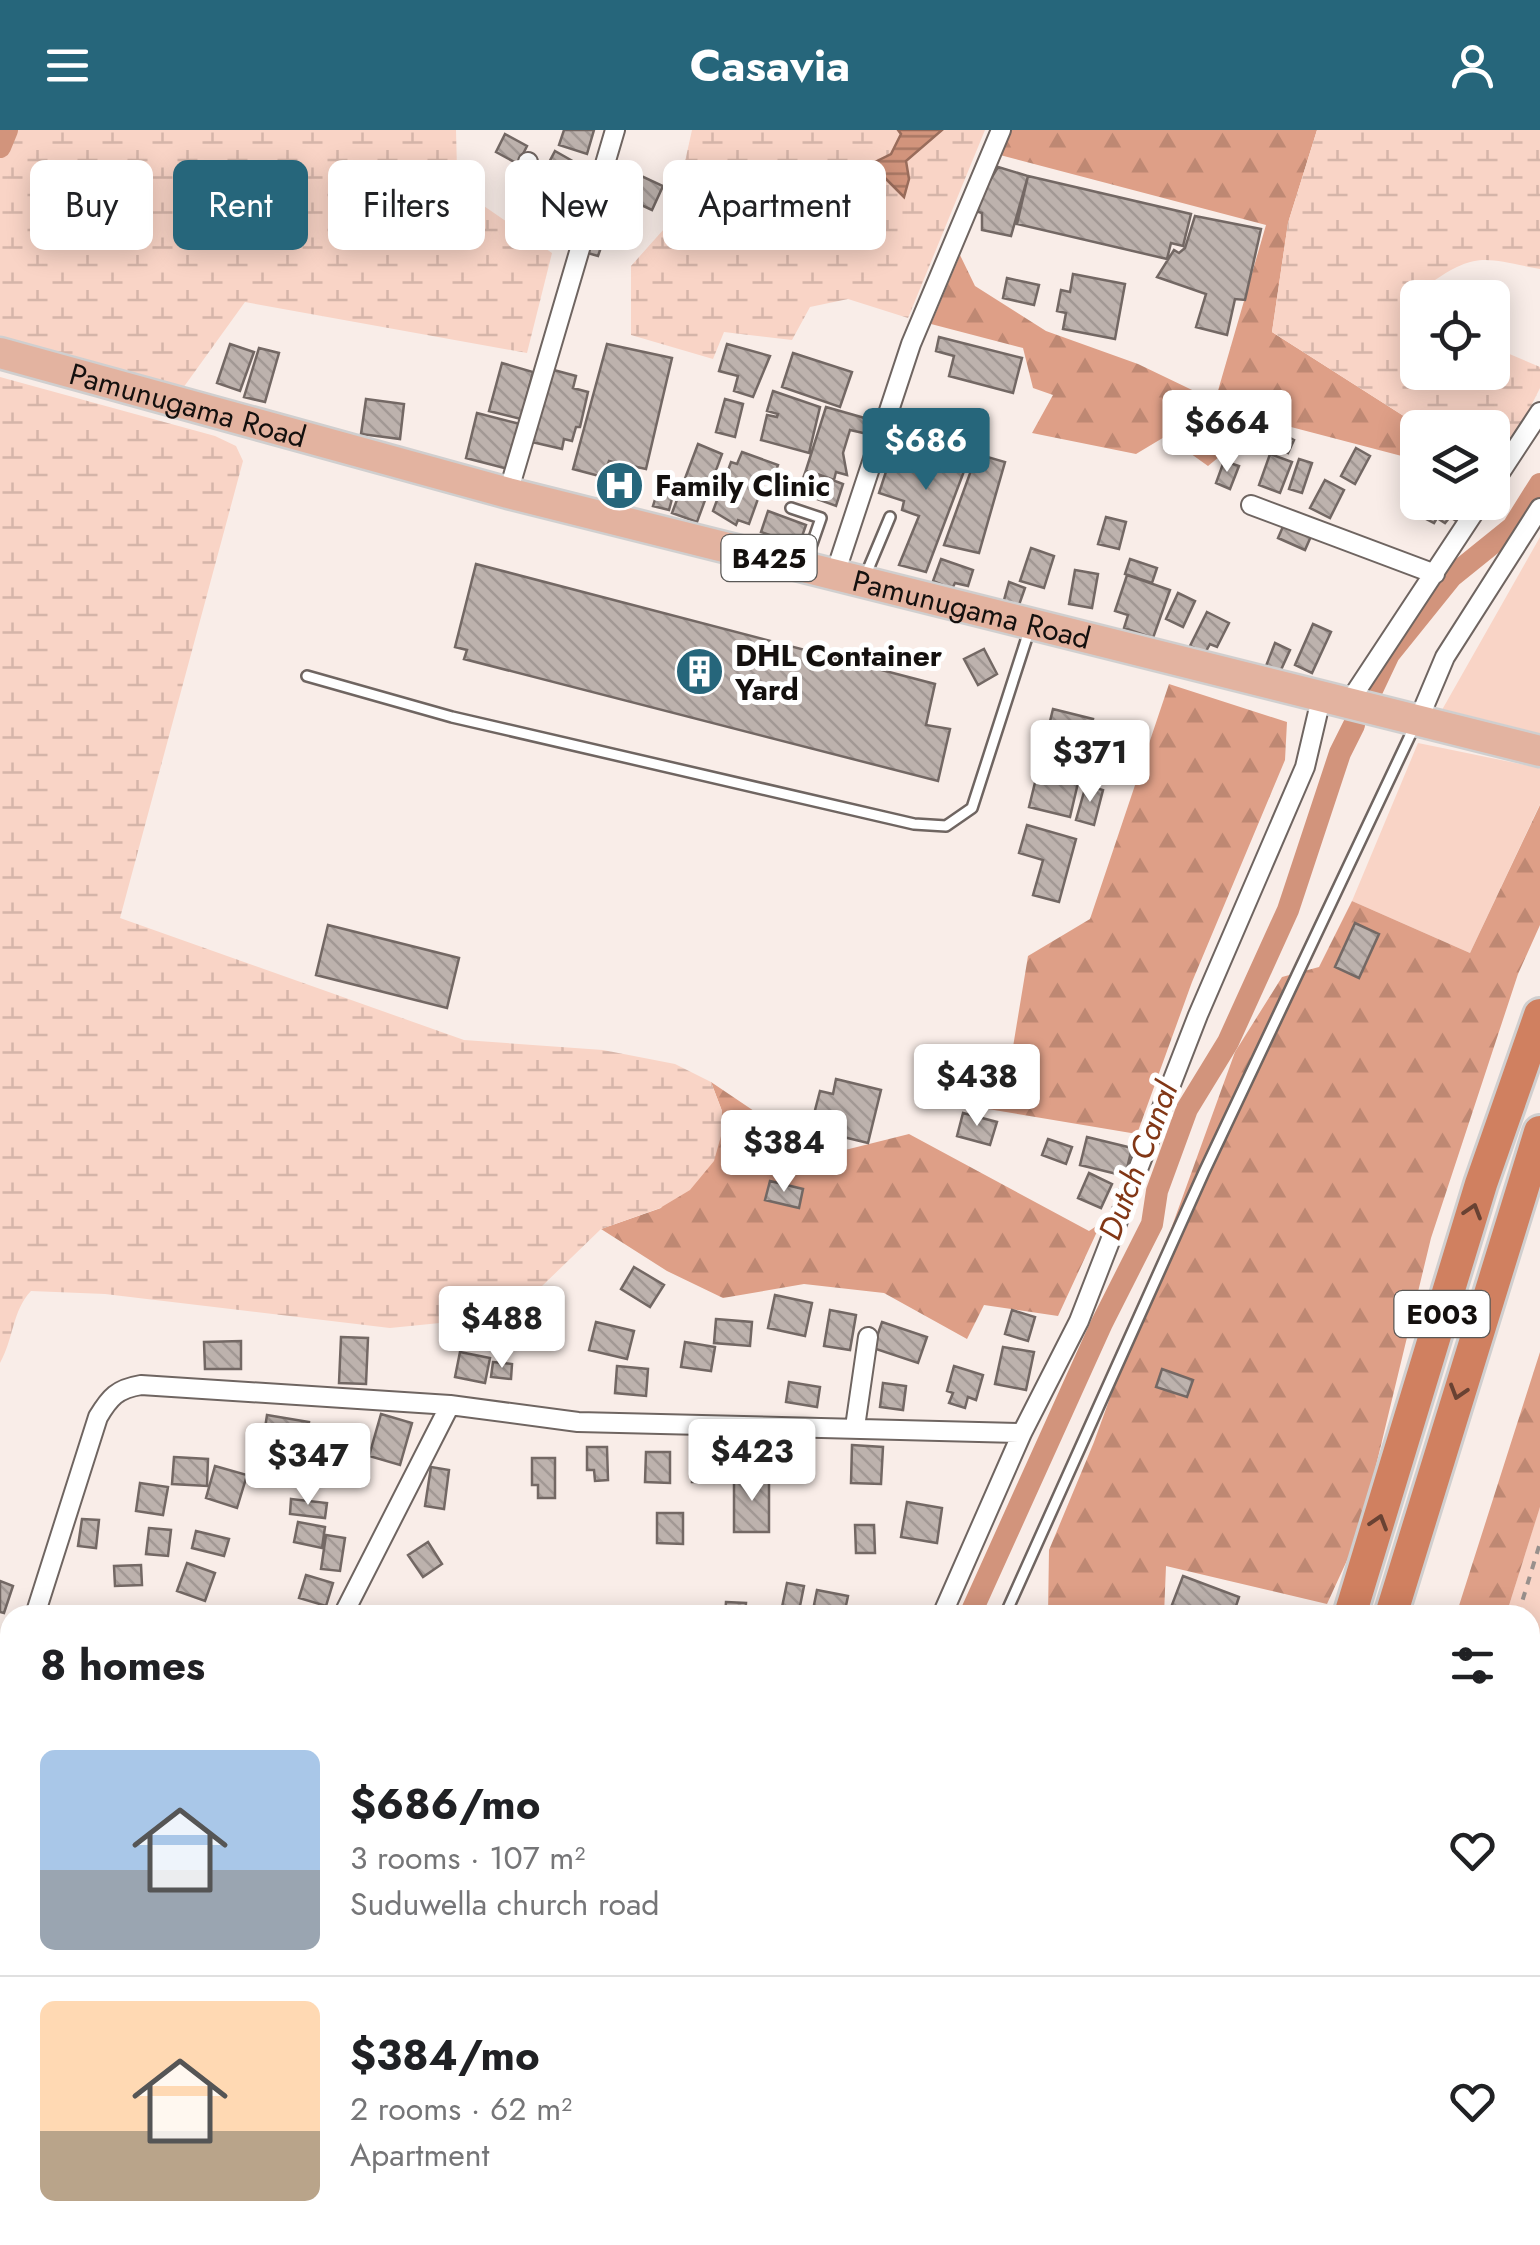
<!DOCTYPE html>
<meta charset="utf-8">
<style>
:root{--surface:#fff;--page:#f2f2f2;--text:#202124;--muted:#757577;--line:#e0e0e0;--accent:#26667b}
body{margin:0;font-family:Jost,sans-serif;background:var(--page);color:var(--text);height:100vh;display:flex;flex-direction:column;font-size:38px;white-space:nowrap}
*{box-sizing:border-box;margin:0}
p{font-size:32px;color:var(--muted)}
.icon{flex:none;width:55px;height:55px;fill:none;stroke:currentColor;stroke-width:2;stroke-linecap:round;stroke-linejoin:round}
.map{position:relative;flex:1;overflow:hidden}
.sheet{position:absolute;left:0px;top:1475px;width:1540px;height:640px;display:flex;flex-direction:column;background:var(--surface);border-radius:30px 30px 0 0;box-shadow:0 5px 25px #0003}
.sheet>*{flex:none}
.banner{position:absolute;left:30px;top:30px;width:1000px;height:90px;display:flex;gap:20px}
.tools{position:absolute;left:1400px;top:150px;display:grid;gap:20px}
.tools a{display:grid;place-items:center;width:110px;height:110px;border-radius:15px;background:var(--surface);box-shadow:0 5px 25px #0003;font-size:50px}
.price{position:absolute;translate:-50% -85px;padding:0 22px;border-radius:10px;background:#fff;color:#222;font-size:32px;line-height:65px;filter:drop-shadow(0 2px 5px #0008)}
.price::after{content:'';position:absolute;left:50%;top:60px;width:30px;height:22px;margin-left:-15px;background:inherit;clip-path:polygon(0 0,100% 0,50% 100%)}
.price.selected{background:var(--accent);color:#fff}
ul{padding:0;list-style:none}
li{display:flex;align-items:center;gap:30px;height:250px;padding:0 40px}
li+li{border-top:2px solid var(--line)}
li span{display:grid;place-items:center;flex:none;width:280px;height:200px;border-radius:15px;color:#555}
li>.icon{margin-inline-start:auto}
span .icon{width:120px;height:120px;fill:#fffc;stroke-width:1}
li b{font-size:42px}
h2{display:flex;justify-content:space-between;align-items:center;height:120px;padding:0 40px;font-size:42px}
.chip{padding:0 35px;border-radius:15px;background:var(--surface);box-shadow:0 5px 25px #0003;font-size:35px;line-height:90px}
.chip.selected{background:var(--accent);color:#fff}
header{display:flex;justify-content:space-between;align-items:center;height:130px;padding:0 40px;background:var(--accent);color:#fff;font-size:45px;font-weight:700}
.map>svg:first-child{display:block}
.grass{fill:#f9d4c6}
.forest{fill:url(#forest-firs)}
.wetland{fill:url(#wetland-marsh)}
.park{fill:url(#park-tufts)}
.water{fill:url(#water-rules);stroke:#996c5b;stroke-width:2.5}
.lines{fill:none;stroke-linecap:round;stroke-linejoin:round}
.canal{stroke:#d2947c;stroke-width:22}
.building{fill:url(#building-back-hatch);stroke:#736864;stroke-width:2.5}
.lane-casing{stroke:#6f6561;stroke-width:14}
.street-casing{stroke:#6f6561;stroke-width:22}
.primary-casing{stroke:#d0cfcf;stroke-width:35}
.highway-casing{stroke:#d0cfcf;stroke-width:38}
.path{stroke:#98908c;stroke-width:4;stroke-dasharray:8 8;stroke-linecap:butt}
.lane{stroke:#fff;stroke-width:9}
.street{stroke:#fff;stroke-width:18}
.primary{stroke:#e3b3a0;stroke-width:30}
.highway{stroke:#d08060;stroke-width:32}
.oneway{stroke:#694233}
.labels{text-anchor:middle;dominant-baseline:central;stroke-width:10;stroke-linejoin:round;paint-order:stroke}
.shield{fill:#fff;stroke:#5a5856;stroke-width:2.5}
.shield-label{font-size:28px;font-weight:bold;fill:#14100e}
.street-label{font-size:30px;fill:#14100e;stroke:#fff}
.poi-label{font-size:30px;font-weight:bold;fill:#14100e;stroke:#fff;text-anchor:start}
.water-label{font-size:32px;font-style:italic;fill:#823716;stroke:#fff}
</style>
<header><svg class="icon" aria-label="menu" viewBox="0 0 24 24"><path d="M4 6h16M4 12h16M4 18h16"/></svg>Casavia<svg class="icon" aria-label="person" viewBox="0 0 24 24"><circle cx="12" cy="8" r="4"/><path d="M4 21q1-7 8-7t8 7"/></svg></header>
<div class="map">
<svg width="1540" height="2115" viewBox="0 0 1540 2115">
<defs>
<pattern id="forest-firs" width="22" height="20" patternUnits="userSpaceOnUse" patternTransform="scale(2.5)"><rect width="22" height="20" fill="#de9f87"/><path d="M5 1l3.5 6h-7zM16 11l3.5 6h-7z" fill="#be8873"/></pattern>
<pattern id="wetland-marsh" width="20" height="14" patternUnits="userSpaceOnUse" patternTransform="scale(2.5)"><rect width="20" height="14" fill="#f9d4c6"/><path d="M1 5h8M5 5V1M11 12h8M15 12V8" fill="none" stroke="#d5b5a9"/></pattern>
<pattern id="park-tufts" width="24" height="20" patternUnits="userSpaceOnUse" patternTransform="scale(2.5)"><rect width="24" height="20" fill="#f9d4c6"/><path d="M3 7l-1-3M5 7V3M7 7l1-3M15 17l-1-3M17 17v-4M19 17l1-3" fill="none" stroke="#d5b5a9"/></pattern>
<pattern id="water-rules" width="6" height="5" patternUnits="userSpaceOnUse" patternTransform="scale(2.5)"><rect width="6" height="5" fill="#d2947c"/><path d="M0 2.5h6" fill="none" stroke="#a97764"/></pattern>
<pattern id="building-back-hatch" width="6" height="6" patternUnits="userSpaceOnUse" patternTransform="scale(2.5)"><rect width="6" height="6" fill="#bdb2ad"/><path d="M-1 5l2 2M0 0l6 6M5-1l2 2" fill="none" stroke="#a29894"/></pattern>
</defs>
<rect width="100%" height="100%" fill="#f9ede8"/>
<path class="grass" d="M1540 407V606L1434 594Z
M1418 613 1540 638V674L1470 823 1352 771Z
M1540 1376V1560L1530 1563V1485H1506Z"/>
<path class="forest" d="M1011 0H1317L1288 93 1272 202 1421 297 1418 298 1417 330 1264 290 1208 336 1166 306 1136 324 1032 303 1053 265 1033 258 1023 218 931 194 960 125 975 156 1046 201 1138 234 1215 271 1266 95 1000 25Z
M1169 554 1287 592 1285 630 1192 852 1137 1004 934 970 954 942 1011 929 1028 826 1090 789Z
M1540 675V795L1518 844 1431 1108 1360 1402 1327 1474 1166 1436 1164 1485H1048L1049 1420 1094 1312 1235 922 1282 847 1319 837 1352 771 1470 823Z
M711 952 821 1026 909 1004 1089 1101 1101 1093 1058 1186 984 1175 967 1209 884 1163 804 1154 723 1168 667 1141 601 1099 661 1078 722 981Z
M1540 1222V1377L1506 1485H1456Z
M1540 1560V2115H1362L1361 2105H1530V1564Z
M716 2105H1133L1129 2115H710Z"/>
<path class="wetland" d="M0 0H456L457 40 465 63 552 123 527 223 245 172 183 258 0 212Z
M692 0H985L908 188 848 169 810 177 792 210 724 202 713 229 631 205V136L672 90Z
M1317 0H1540V139C1485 129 1477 120 1428 155L1431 167 1418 168V242H1492L1493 217 1540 237V258L1496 346 1492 298 1421 297 1272 202 1288 93Z
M0 247 215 306 236 316 243 331 120 788 464 910 603 920 675 934 711 952 722 981 721 1006 714 1031 690 1060 660 1078 601 1099 511 1186 390 1198 105 1164 31 1161C12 1181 14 1208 0 1233Z"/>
<path class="park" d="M376 2105H661L656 2115H378Z"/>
<path class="water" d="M898 0H942L906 31 909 49 904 67 871 34 891 24 901 4Z"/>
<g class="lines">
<path class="canal" d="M0 17 7 0
M1371 562 1389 524 1451 447 1513 397 1540 354
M970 1485 1102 1193 1152 1094 1157 1061 1187 979 1228 912 1288 780 1340 623 1354 595"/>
</g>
<path class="building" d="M564 0H594L587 24 559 15Z
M505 4 527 16 518 34 496 22Z
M555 21 583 37 574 55 545 40Z
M998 37 1028 46 1011 106 982 100V83L972 80Z
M624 38 663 56 652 80 613 62Z
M1028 46 1191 84 1183 116 1171 113 1167 129 1017 94Z
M531 73 553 80 547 100 525 93Z
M1195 86 1261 99 1245 170 1235 169 1227 205 1196 197 1206 164 1157 147 1174 120 1179 123 1185 118Z
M591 98 606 103 598 126 584 122Z
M1073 144 1125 154 1115 209 1063 199 1066 183 1057 181 1061 160 1070 162Z
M1007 148 1039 155 1034 175 1003 168Z
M939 207 1022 228 1013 263 949 246 954 226 936 221Z
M230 214 254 222 240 261 217 253Z
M607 214 672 228 646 339 609 331 603 347 573 339Z
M727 214 770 226 753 267 734 261 738 246 719 241Z
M259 218 279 223 265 272 244 267Z
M793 223 852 242 840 277 782 257Z
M502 233 533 242 521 289 489 281Z
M550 239 576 246 573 258 588 262 580 297H576L572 311 564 309 562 319 532 312Z
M773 261 820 277 809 323 761 310 767 285 777 287 778 284 767 281Z
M366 269 404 274 400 309 361 304Z
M725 269 743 274 735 307 716 302Z
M826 277 875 291 872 305 850 300 843 323 847 345 836 342 834 350 806 340Z
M477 283 520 294 508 339 466 328Z
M1275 300 1294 310 1288 323 1269 312Z
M924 305 972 320 926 442 899 435 919 386 902 380 904 371 879 363 893 320 917 328Z
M698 314 722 324 697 392 672 383Z
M1356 318 1370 326 1355 354 1341 346Z
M742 322 778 335 771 355 764 352 749 394 738 390 736 395 713 381 731 332 737 334Z
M977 324 1005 332 979 423 944 415Z
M1270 324 1292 332 1280 363 1259 355Z
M1299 329 1312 333 1302 363 1289 359Z
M1224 331 1239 336 1230 359 1216 353Z
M609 340 637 348 631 370 603 363Z
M806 340 843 354 836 376 798 362Z
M661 350 676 354 669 380 653 376Z
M1325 350 1344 360 1330 388 1310 378Z
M1418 368V372H1472L1458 392 1450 387 1445 393 1437 388 1434 393 1409 380Z
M768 381 806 395 799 415 761 402Z
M1106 387 1126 392 1119 419 1098 414Z
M1285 392 1312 404 1305 420 1278 408Z
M1031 418 1054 426 1044 458 1020 451Z
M941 429 973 440 968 456 955 453 952 459 933 451Z
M1130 429 1157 438 1152 453 1125 444Z
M476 434 935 554 926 595 950 599 938 651 464 529 467 520 455 517Z
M1075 440 1098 444 1092 478 1069 474Z
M1127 445 1170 460 1153 508 1124 498 1128 485 1115 481Z
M1009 452 1025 458 1019 475 1004 470Z
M1178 463 1195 471 1183 497 1166 489Z
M1207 482 1229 493 1217 517 1210 514 1205 523 1190 516Z
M1313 494 1331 502 1312 543 1295 535Z
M1275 513 1290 520 1280 542 1266 536Z
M984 519 997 544 978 555 964 529Z
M1053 579 1093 589 1070 687 1029 677Z
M1086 655 1103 660 1094 695 1076 690Z
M1027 695 1076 709 1059 772 1033 765 1043 730 1019 723Z
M1355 793 1379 804 1359 848 1335 837Z
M328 795 459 828 447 878 316 845Z
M836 949 881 960 868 1013 827 1003 831 988 814 984 820 961 833 964Z
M963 983 997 992 990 1015 957 1006Z
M1087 1007 1132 1018 1125 1046 1080 1035Z
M1048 1009 1072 1017 1066 1034 1042 1025Z
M1089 1043 1112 1054 1101 1078 1078 1068Z
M770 1051 803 1059 799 1078 765 1070Z
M634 1137 664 1155 650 1177 621 1159Z
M775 1165 812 1173 805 1206 768 1198Z
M830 1180 856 1185 850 1220 824 1216Z
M1012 1180 1035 1187 1028 1211 1005 1204Z
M716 1189 752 1192 750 1216 714 1213Z
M596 1192 634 1201 627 1229 589 1220Z
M882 1192 927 1207 918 1233 873 1218Z
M341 1207 368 1208 366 1254 339 1253Z
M241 1211V1239H205L204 1212Z
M685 1212 715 1217 711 1241 681 1237Z
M1003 1217 1034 1222 1026 1260 995 1254Z
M460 1222 490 1228 485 1253 455 1247Z
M493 1232 512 1234 511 1249 491 1247Z
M617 1236 648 1239 646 1266 615 1263Z
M954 1236 983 1245 976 1270 968 1267 965 1278 949 1273 953 1263 947 1261Z
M1162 1239 1193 1250 1187 1267 1156 1257Z
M789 1252 820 1257 817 1277 786 1272Z
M883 1253 906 1256 903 1280 880 1277Z
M381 1284 412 1293 400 1335 369 1326Z
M267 1285 309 1292 302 1344 259 1338Z
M852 1315 883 1317 881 1354 851 1353Z
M587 1317H607L608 1350 595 1351 594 1340H587Z
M693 1320 719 1321 718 1352H692Z
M646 1322H670V1353L645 1352Z
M174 1327 208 1329 207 1356 172 1354Z
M532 1328H555V1368H538V1355H532Z
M215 1336 247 1345 237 1378 206 1368Z
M431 1337 449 1340 444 1379 425 1376Z
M734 1346H769V1402H734Z
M140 1353 168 1357 163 1385 136 1381Z
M291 1369 327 1373 325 1388 290 1384Z
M907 1372 942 1378 937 1413 901 1407Z
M657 1383H683V1414L657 1413Z
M82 1389 99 1390 96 1418 78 1416Z
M298 1392 325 1397 322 1418 294 1412Z
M855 1395H874L875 1423H856Z
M149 1398 171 1400 168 1426 146 1424Z
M196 1401 229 1409 224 1426 192 1418Z
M326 1405 345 1408 340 1441 321 1439Z
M428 1412 442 1434 423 1447 408 1425Z
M187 1433 215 1443 205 1471 177 1461Z
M141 1435 142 1455 115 1456 114 1436Z
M306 1445 333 1453 326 1476 299 1468Z
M1183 1446 1239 1467 1233 1485H1183L1170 1480Z
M0 1451 13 1456 4 1483 0 1482Z
M787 1453 804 1456 799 1481 782 1477Z
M817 1460 848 1466 844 1485H812Z
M726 1472 746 1473 745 1485H725Z"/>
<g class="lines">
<defs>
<path id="lane" d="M791 378 821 388 805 434
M864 449 890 387
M307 546 452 587 914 694 946 696 972 678 1030 498
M1005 1485 1204 1042 1416 593"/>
<path id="street" d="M528 32 525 44 533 54 592 70
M1492 355 1540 282
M508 363 615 0
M1251 375 1435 444
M835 444 911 214 1001 0
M1347 575 1481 372
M1418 591 1445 527 1540 378
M855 1297 868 1207
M35 1485 98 1287C110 1267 117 1259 141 1255L450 1275 578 1292 1022 1303
M343 1485 450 1275
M942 1485 1022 1303 1079 1191 1198 885 1305 637 1321 569
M0 2007 10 2014
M0 2076 10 2048
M344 2105 365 2115
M666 2115 671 2105"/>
<g id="primary">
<path id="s1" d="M0 223 508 363 1540 621"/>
</g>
<path id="highway" d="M1350 1485 1481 1054 1540 885
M1391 1485 1540 1002
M1143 2115 1148 2105
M1184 2115 1188 2105"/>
</defs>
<use href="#lane" class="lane-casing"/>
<use href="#street" class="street-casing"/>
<use href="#primary" class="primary-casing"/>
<use href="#highway" class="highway-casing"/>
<path class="path" d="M1518 1485 1540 1413
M1530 1558 1540 1559
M1398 2105 1403 2115"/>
<use href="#lane" class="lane"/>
<use href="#street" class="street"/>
<use href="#primary" class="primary"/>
<use href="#highway" class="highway"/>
</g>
<defs><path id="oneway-chevron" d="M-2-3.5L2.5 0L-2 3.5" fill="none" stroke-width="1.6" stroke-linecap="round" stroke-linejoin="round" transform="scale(2.5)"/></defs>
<g class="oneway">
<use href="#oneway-chevron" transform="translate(1473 1081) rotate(-73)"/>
<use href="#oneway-chevron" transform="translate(1458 1262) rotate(107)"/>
<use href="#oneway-chevron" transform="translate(1379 1392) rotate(-73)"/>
</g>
<defs>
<symbol id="hospital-disc" viewBox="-11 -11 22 22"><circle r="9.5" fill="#26667b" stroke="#fff"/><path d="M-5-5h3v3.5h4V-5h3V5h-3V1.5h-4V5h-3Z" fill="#fff"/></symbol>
<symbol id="building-disc" viewBox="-11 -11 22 22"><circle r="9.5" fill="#26667b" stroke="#fff"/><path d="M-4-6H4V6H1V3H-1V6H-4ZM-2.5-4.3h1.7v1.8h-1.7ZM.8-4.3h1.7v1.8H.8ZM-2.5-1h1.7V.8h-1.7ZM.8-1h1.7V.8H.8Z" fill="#fff"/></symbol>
</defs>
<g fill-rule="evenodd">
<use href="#hospital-disc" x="592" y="328" width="55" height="55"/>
<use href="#building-disc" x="672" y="514" width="55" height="55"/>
</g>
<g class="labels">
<g class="shield">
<rect x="721.5" y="405" width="95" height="46" rx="8"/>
<rect x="1394.5" y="1161" width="95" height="46" rx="8"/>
</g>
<g class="shield-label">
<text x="769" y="428">B425</text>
<text x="1442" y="1184">E003</text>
</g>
<g class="street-label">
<text stroke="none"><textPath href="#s1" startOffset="195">Pamunugama Road</textPath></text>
<text stroke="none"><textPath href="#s1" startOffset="1005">Pamunugama Road</textPath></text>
</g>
<g class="poi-label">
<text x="655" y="355">Family Clinic</text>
<text x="735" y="525">DHL Container<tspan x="735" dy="34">Yard</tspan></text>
</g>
<g class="water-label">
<text transform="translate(1138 1031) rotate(-69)">Dutch Canal</text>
</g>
</g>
</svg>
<div class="tools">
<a><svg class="icon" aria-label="locate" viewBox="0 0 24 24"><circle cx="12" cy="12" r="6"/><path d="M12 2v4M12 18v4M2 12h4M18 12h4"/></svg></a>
<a><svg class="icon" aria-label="layers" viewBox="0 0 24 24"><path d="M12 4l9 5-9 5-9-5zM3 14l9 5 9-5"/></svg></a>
</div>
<b class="price" style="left:1227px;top:345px">$664</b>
<b class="price selected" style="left:926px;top:363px">$686</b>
<b class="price" style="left:1090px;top:675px">$371</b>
<b class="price" style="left:977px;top:999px">$438</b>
<b class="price" style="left:784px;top:1065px">$384</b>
<b class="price" style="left:502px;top:1241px">$488</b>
<b class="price" style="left:752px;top:1374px">$423</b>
<b class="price" style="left:308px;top:1378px">$347</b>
<div class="banner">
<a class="chip">Buy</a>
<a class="chip selected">Rent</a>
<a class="chip">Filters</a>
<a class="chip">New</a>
<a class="chip">Apartment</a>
</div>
<section class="sheet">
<h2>8 homes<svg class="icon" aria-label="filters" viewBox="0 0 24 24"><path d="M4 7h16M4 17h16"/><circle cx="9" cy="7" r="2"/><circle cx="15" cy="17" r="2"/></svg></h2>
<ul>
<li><span style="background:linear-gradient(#a9c7e8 60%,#9aa5b1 0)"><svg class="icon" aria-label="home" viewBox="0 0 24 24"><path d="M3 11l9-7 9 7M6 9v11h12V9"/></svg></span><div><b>$686/mo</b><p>3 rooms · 107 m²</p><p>Suduwella church road</p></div><svg class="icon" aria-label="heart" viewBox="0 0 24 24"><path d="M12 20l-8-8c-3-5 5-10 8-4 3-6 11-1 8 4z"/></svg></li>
<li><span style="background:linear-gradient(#ffd9b3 65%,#b9a48a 0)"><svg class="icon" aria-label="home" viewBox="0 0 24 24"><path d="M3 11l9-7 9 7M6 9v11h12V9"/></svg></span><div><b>$384/mo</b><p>2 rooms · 62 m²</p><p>Apartment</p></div><svg class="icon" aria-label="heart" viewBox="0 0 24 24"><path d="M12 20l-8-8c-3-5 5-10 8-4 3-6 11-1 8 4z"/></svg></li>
</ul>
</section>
</div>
